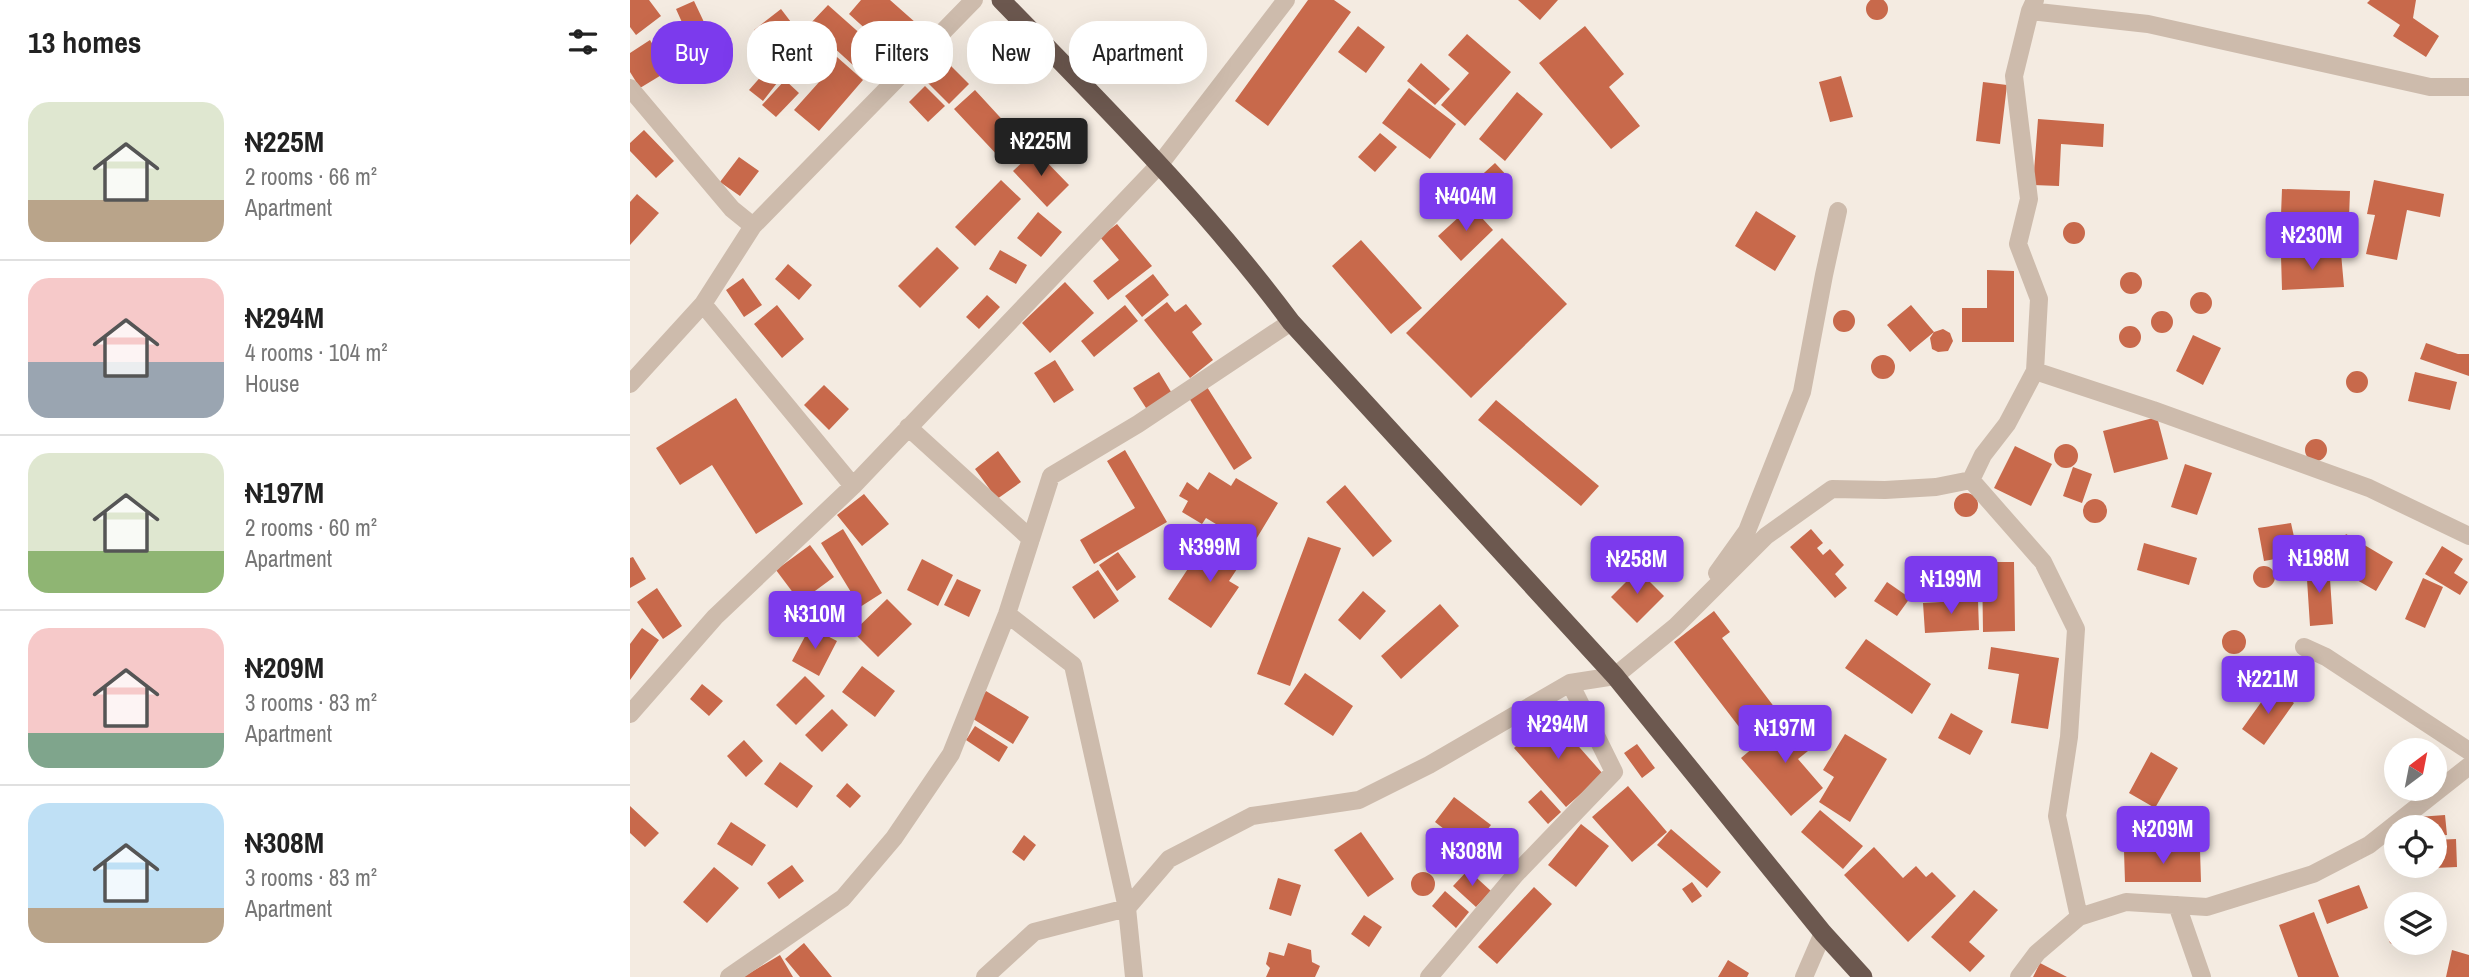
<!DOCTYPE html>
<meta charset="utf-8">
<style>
:root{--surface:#fff;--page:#f6f6f6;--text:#222;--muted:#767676;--line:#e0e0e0;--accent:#7c3aed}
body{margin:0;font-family:"Archivo Narrow",sans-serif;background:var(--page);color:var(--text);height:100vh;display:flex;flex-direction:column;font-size:26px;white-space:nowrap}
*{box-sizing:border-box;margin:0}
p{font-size:23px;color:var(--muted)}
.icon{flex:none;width:38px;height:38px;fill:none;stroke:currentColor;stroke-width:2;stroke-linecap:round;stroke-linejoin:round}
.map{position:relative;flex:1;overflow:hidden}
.sheet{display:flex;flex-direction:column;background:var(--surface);width:630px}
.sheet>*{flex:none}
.guide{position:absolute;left:21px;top:21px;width:665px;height:63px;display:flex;gap:14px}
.needle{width:46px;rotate:32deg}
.fabs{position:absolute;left:1754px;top:738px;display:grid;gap:14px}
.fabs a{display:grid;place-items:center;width:63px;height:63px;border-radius:50%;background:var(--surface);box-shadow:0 7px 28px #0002;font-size:35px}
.price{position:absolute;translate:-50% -60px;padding:0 16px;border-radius:7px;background:var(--accent);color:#fff;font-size:23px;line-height:46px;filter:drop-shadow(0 2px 4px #0008)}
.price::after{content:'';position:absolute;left:50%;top:42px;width:21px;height:16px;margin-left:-10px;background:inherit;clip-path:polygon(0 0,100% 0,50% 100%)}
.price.current{background:#222;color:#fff}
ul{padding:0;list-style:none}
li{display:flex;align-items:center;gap:21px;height:175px;padding:0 28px}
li+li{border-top:2px solid var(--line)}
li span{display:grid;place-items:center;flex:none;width:196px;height:140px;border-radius:21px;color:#555}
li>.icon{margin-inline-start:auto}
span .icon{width:84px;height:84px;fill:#fffc;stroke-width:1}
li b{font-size:30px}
h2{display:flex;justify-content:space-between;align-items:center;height:84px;padding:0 28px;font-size:30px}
.pill{padding:0 24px;border-radius:28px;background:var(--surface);box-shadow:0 7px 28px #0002;font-size:24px;line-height:63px}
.pill.current{background:var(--accent);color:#fff}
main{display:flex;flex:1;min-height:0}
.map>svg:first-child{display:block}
.building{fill:#c8694b}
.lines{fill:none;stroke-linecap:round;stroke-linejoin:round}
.minor{stroke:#cdbbac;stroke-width:18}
.trunk{stroke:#6c584f;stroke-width:19}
</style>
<main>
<section class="sheet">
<h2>13 homes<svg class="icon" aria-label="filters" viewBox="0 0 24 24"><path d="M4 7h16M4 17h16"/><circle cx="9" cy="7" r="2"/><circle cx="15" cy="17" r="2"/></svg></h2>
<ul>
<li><span style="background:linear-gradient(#dfe7d0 70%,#b9a48a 0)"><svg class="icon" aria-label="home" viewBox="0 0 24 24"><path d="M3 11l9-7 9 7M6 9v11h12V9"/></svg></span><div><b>₦225M</b><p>2 rooms · 66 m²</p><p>Apartment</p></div></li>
<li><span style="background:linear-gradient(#f6c9c9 60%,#9aa5b1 0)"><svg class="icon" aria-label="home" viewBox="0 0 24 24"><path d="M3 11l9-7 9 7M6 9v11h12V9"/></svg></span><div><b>₦294M</b><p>4 rooms · 104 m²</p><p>House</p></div></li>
<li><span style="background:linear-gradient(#dfe7d0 70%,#8fb573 0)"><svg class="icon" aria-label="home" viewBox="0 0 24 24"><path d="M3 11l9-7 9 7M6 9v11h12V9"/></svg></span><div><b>₦197M</b><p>2 rooms · 60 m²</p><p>Apartment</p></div></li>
<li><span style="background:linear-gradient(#f6c9c9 75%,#7fa58c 0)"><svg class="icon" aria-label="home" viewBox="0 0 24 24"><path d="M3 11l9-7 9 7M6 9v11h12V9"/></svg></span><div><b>₦209M</b><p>3 rooms · 83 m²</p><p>Apartment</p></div></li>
<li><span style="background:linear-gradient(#bfe0f5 75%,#b9a48a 0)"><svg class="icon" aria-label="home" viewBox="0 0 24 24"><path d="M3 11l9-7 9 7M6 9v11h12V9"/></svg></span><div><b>₦308M</b><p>3 rooms · 83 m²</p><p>Apartment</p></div></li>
</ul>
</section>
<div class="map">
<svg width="1839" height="977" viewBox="0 0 1839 977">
<rect width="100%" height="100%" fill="#f4ebe1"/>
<path class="building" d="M1236 9a11 11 0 1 1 22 0a11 11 0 1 1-22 0Z
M0 0H19L31 16 6 35 0 27Z
M231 0H260L286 23 261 52 219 14Z
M678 0H704L721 12 638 126 605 101Z
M888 0H928L910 20Z
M1740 0H1786L1783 18 1809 36 1796 57 1763 36 1770 25 1737 3Z
M64 1 91 58 72 67 46 9Z
M198 5 243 45 224 66 179 25Z
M151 9 167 30 140 51 124 30Z
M728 26 755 47 736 73 708 52Z
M955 26 994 74 979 87 1010 126 981 149 909 63Z
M181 34 233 80 189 131 164 110 190 81 162 56Z
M837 34 881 72 835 126 811 105 839 73 818 55Z
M20 40 38 71 10 88 0 72V53Z
M314 59 339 84 319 104 294 79Z
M791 63 820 89 805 105 777 81Z
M134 73 147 83 133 101 119 90Z
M1211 76 1223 117 1200 122 1189 82Z
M155 80 169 93 146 117 132 105Z
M1353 82 1377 85 1370 144 1346 141Z
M295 86 315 106 298 122 279 102Z
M779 88 826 124 800 159 752 123Z
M345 90 390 139 370 158 324 109Z
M887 92 913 114 875 161 849 139Z
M1408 119 1474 124 1473 147 1431 144 1429 186 1403 185Z
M14 130 44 161 26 178 0 151V143Z
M750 133 767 147 745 172 728 157Z
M405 150 439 185 417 207 383 171Z
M109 157 129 171 110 196 90 182Z
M865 163 880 179 859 197 845 181Z
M371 180 391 199 345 246 325 227Z
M1744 180 1814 194 1810 217 1777 210 1767 260 1736 254 1745 215 1737 214Z
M1652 189 1720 191 1719 218 1651 215Z
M7 194 29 213 0 245V202Z
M841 206 863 230 831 261 808 236Z
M1126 211 1166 236 1145 271 1105 246Z
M408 212 432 232 411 257 387 238Z
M1433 233a11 11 0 1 1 22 0a11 11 0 1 1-22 0Z
M487 224 522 266 478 300 463 281 489 260 470 237Z
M872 238 937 304 841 398 776 333Z
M731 240 792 308 761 334 702 266Z
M307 247 329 268 290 308 268 286Z
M370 250 397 265 386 284 359 269Z
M1711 253 1714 287 1652 290 1651 256Z
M158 264 182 285 169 300 145 279Z
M1357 270 1384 271V342H1332V308H1357Z
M1490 283a11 11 0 1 1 22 0a11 11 0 1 1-22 0Z
M523 274 539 295 512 317 495 296Z
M113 278 132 305 114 317 96 290Z
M435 282 464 313 420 353 392 323Z
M1560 303a11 11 0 1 1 22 0a11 11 0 1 1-22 0Z
M357 295 370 307 349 329 336 317Z
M537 302 545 312 556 304 572 324 562 332 583 360 560 378 514 320Z
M147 305 174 339 152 358 124 324Z
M495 305 508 321 464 357 451 341Z
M1281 305 1304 332 1313 329 1320 333 1323 341 1318 351 1308 352 1302 349 1300 338 1304 332 1280 352 1257 325Z
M1203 321a11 11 0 1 1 22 0a11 11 0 1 1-22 0Z
M1521 322a11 11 0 1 1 22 0a11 11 0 1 1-22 0Z
M1489 337a11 11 0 1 1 22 0a11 11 0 1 1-22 0Z
M1563 335 1591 348 1573 385 1546 371Z
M1796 343 1828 354H1839V376L1790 359Z
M1241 367a12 12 0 1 1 24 0a12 12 0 1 1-24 0Z
M425 360 444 390 424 403 404 373Z
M1716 382a11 11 0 1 1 22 0a11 11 0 1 1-22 0Z
M529 372 543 395 518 411 503 388Z
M1785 372 1827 382 1820 410 1778 401Z
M194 385 219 409 199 430 174 405Z
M577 387 622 458 604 470 559 398Z
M106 398 173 504 126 534 82 465 50 485 26 448Z
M866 400 969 486 951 506 848 420Z
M1527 417 1538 459 1484 473 1473 431Z
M1675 450a11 11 0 1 1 22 0a11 11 0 1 1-22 0Z
M1424 456a12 12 0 1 1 24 0a12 12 0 1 1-24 0Z
M1385 446 1422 464 1401 506 1364 488Z
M495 450 537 522 464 564 450 540 505 508 477 461Z
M368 451 391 482 367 499 345 469Z
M1555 464 1582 473 1567 515 1541 507Z
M1443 467 1462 474 1452 503 1433 496Z
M579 472 601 486 606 478 648 503 622 546 576 518 572 524 552 512 558 501 549 496 557 482 568 490Z
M715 485 762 541 743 557 696 502Z
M1324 505a12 12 0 1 1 24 0a12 12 0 1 1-24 0Z
M234 494 259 524 232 546 207 515Z
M1453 511a12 12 0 1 1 24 0a12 12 0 1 1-24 0Z
M1661 523 1668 555 1634 561 1628 528Z
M213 529 252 593 230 607 191 543Z
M1181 529 1193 543 1187 548 1193 555 1200 549 1214 565 1205 574 1217 588 1205 598 1160 547Z
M1716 534 1763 562 1746 591 1699 564Z
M603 536 621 548 599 581 609 587 581 628 538 599 565 558 581 569Z
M678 537 711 548 660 686 627 674Z
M1514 543 1567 558 1559 585 1507 570Z
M180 545 204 577 170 602 146 570Z
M1812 546 1833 559 1824 573 1838 582 1830 595 1795 574Z
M488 552 506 577 487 591 469 565Z
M3 557 16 579 0 588V558Z
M292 559 323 575 308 606 277 590Z
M1352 562H1384L1385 631 1353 632Z
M1676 564H1699L1703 624 1680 626Z
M1623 577a11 11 0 1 1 22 0a11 11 0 1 1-22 0Z
M468 570 489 601 464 619 442 587Z
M1008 570 1034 596 1007 623 981 597Z
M1793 578 1813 587 1795 628 1775 619Z
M327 579 351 590 339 617 314 605Z
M1257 582 1280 598 1267 616 1244 601Z
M27 588 52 626 33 639 7 602Z
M733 591 756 611 730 640 708 620Z
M257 599 282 624 248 657 223 632Z
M1348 600 1349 630 1295 633 1293 603Z
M810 604 829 626 771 679 751 656Z
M1084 611 1100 632 1092 638 1145 708 1113 732 1044 642Z
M180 627 207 641 189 676 162 661Z
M12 628 29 640 0 680V644Z
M1592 642a12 12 0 1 1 24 0a12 12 0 1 1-24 0Z
M1236 639 1301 684 1282 714 1215 668Z
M1361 647 1429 658 1418 729 1381 723 1389 674 1358 669Z
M232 666 265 691 245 717 212 692Z
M675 673 723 706 703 736 654 704Z
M175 676 195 696 166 725 146 705Z
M72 684 93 701 79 716 60 699Z
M1642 687 1664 703 1634 745 1612 729Z
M356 691 399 717 383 744 340 717Z
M202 709 218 725 192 752 175 735Z
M1321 713 1353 731 1340 755 1308 738Z
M920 714 973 774 936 807 884 748Z
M1163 714 1188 743 1168 759 1193 788 1161 816 1111 758Z
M345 726 378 747 369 762 336 740Z
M1215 734 1257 759 1220 822 1189 802 1204 777 1193 770Z
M114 740 133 761 116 777 97 756Z
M1007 744 1025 768 1012 778 994 753Z
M1521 752 1548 768 1525 808 1499 793Z
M150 762 183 786 167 808 134 784Z
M217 783 231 796 220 808 206 796Z
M998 786 1037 832 1002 862 962 817Z
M911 790 931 812 918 824 898 802Z
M824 797 861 825 841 850 805 822Z
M0 806 29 833 15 847 0 833Z
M1190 810 1233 846 1213 869 1171 832Z
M1815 815 1817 835 1804 836V828H1775L1774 818Z
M101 822 136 845 122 866 87 844Z
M951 824 979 846 946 887 918 865Z
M1041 829 1091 872 1077 888 1027 845Z
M731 832 764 879 738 897 704 850Z
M394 835 406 845 394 861 382 852Z
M1826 839 1827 867 1804 868V840Z
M1244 847 1273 878 1286 866 1296 877 1302 872 1326 896 1278 942 1214 875Z
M1570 850 1571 882H1495L1494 851Z
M162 865 174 881 149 899 137 883Z
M1779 866H1803V868L1780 870Z
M84 867 109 888 77 923 53 902Z
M838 870 861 891 846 907 823 886Z
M781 884a12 12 0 1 1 24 0a12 12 0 1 1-24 0Z
M648 878 671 885 661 916 639 909Z
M1062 882 1072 896 1062 903 1052 889Z
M1729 885 1738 908 1697 924 1688 900Z
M904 887 922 904 867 964 848 947Z
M1344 890 1368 910 1339 942 1355 956 1340 972 1301 937Z
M815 891 839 912 826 928 802 906Z
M1684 912 1709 977H1668L1649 925Z
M734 915 752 927 739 947 721 934Z
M1766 924V943H1777L1769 947 1760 943 1757 935 1759 928Z
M174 943 202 977H170L155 959Z
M658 943 681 950 682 962 690 966 685 977H636L640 968 636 964 639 952 654 956Z
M1822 950 1839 955V977H1816Z
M150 955 163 977H113Z
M1098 960 1119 973 1117 977H1088Z
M1410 963 1437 977H1403Z"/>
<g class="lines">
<path class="minor" d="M1400 11 1518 24 1800 87H1839
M0 88 102 209 123 226
M73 304 223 486
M1405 371 1523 410 1739 488 1839 536
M0 384 73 304 123 226 344 0
M278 427 401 539
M1341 480 1413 562 1446 629 1439 737 1427 816 1449 917 1407 953 1389 977
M1341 480 1353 455 1377 424 1405 371 1409 299 1388 244 1399 199 1384 76 1400 11 1405 0
M1087 573 1117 531 1172 392 1194 275 1208 211
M377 614 443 665 497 908 504 977
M1674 647 1696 657 1839 751
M0 714 85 617 223 486 530 164 656 0
M1547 905 1572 977
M1449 917 1496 902 1577 907 1683 874 1739 845 1839 766
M99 977 213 898 264 838 321 754 377 614 421 476 508 424 661 322
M355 977 404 932 497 908 539 859 622 816 729 800 799 765 940 683 985 676 1045 627 1136 536 1202 489 1255 490 1306 487 1341 480
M799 977 886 874 984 772 940 683
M1174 977 1193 933"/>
<path class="trunk" d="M371 0C472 104 575 206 661 322L985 676 1193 933 1233 977"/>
</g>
</svg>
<div class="fabs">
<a><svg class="needle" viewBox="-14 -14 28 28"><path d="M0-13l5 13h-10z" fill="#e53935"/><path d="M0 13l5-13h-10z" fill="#767676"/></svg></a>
<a><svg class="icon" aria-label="locate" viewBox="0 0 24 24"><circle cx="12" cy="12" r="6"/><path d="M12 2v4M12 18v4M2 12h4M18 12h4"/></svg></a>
<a><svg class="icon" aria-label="layers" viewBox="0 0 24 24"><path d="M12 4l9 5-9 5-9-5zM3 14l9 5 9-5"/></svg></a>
</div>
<b class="price current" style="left:411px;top:178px">₦225M</b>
<b class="price" style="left:836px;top:233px">₦404M</b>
<b class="price" style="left:1682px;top:272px">₦230M</b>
<b class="price" style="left:580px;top:584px">₦399M</b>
<b class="price" style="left:1689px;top:595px">₦198M</b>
<b class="price" style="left:1007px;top:596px">₦258M</b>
<b class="price" style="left:1321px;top:616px">₦199M</b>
<b class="price" style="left:185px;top:651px">₦310M</b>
<b class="price" style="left:1638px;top:716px">₦221M</b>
<b class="price" style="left:928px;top:761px">₦294M</b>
<b class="price" style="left:1155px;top:765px">₦197M</b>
<b class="price" style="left:1533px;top:866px">₦209M</b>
<b class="price" style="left:842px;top:888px">₦308M</b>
<div class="guide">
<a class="pill current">Buy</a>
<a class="pill">Rent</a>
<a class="pill">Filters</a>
<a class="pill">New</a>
<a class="pill">Apartment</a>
</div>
</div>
</main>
